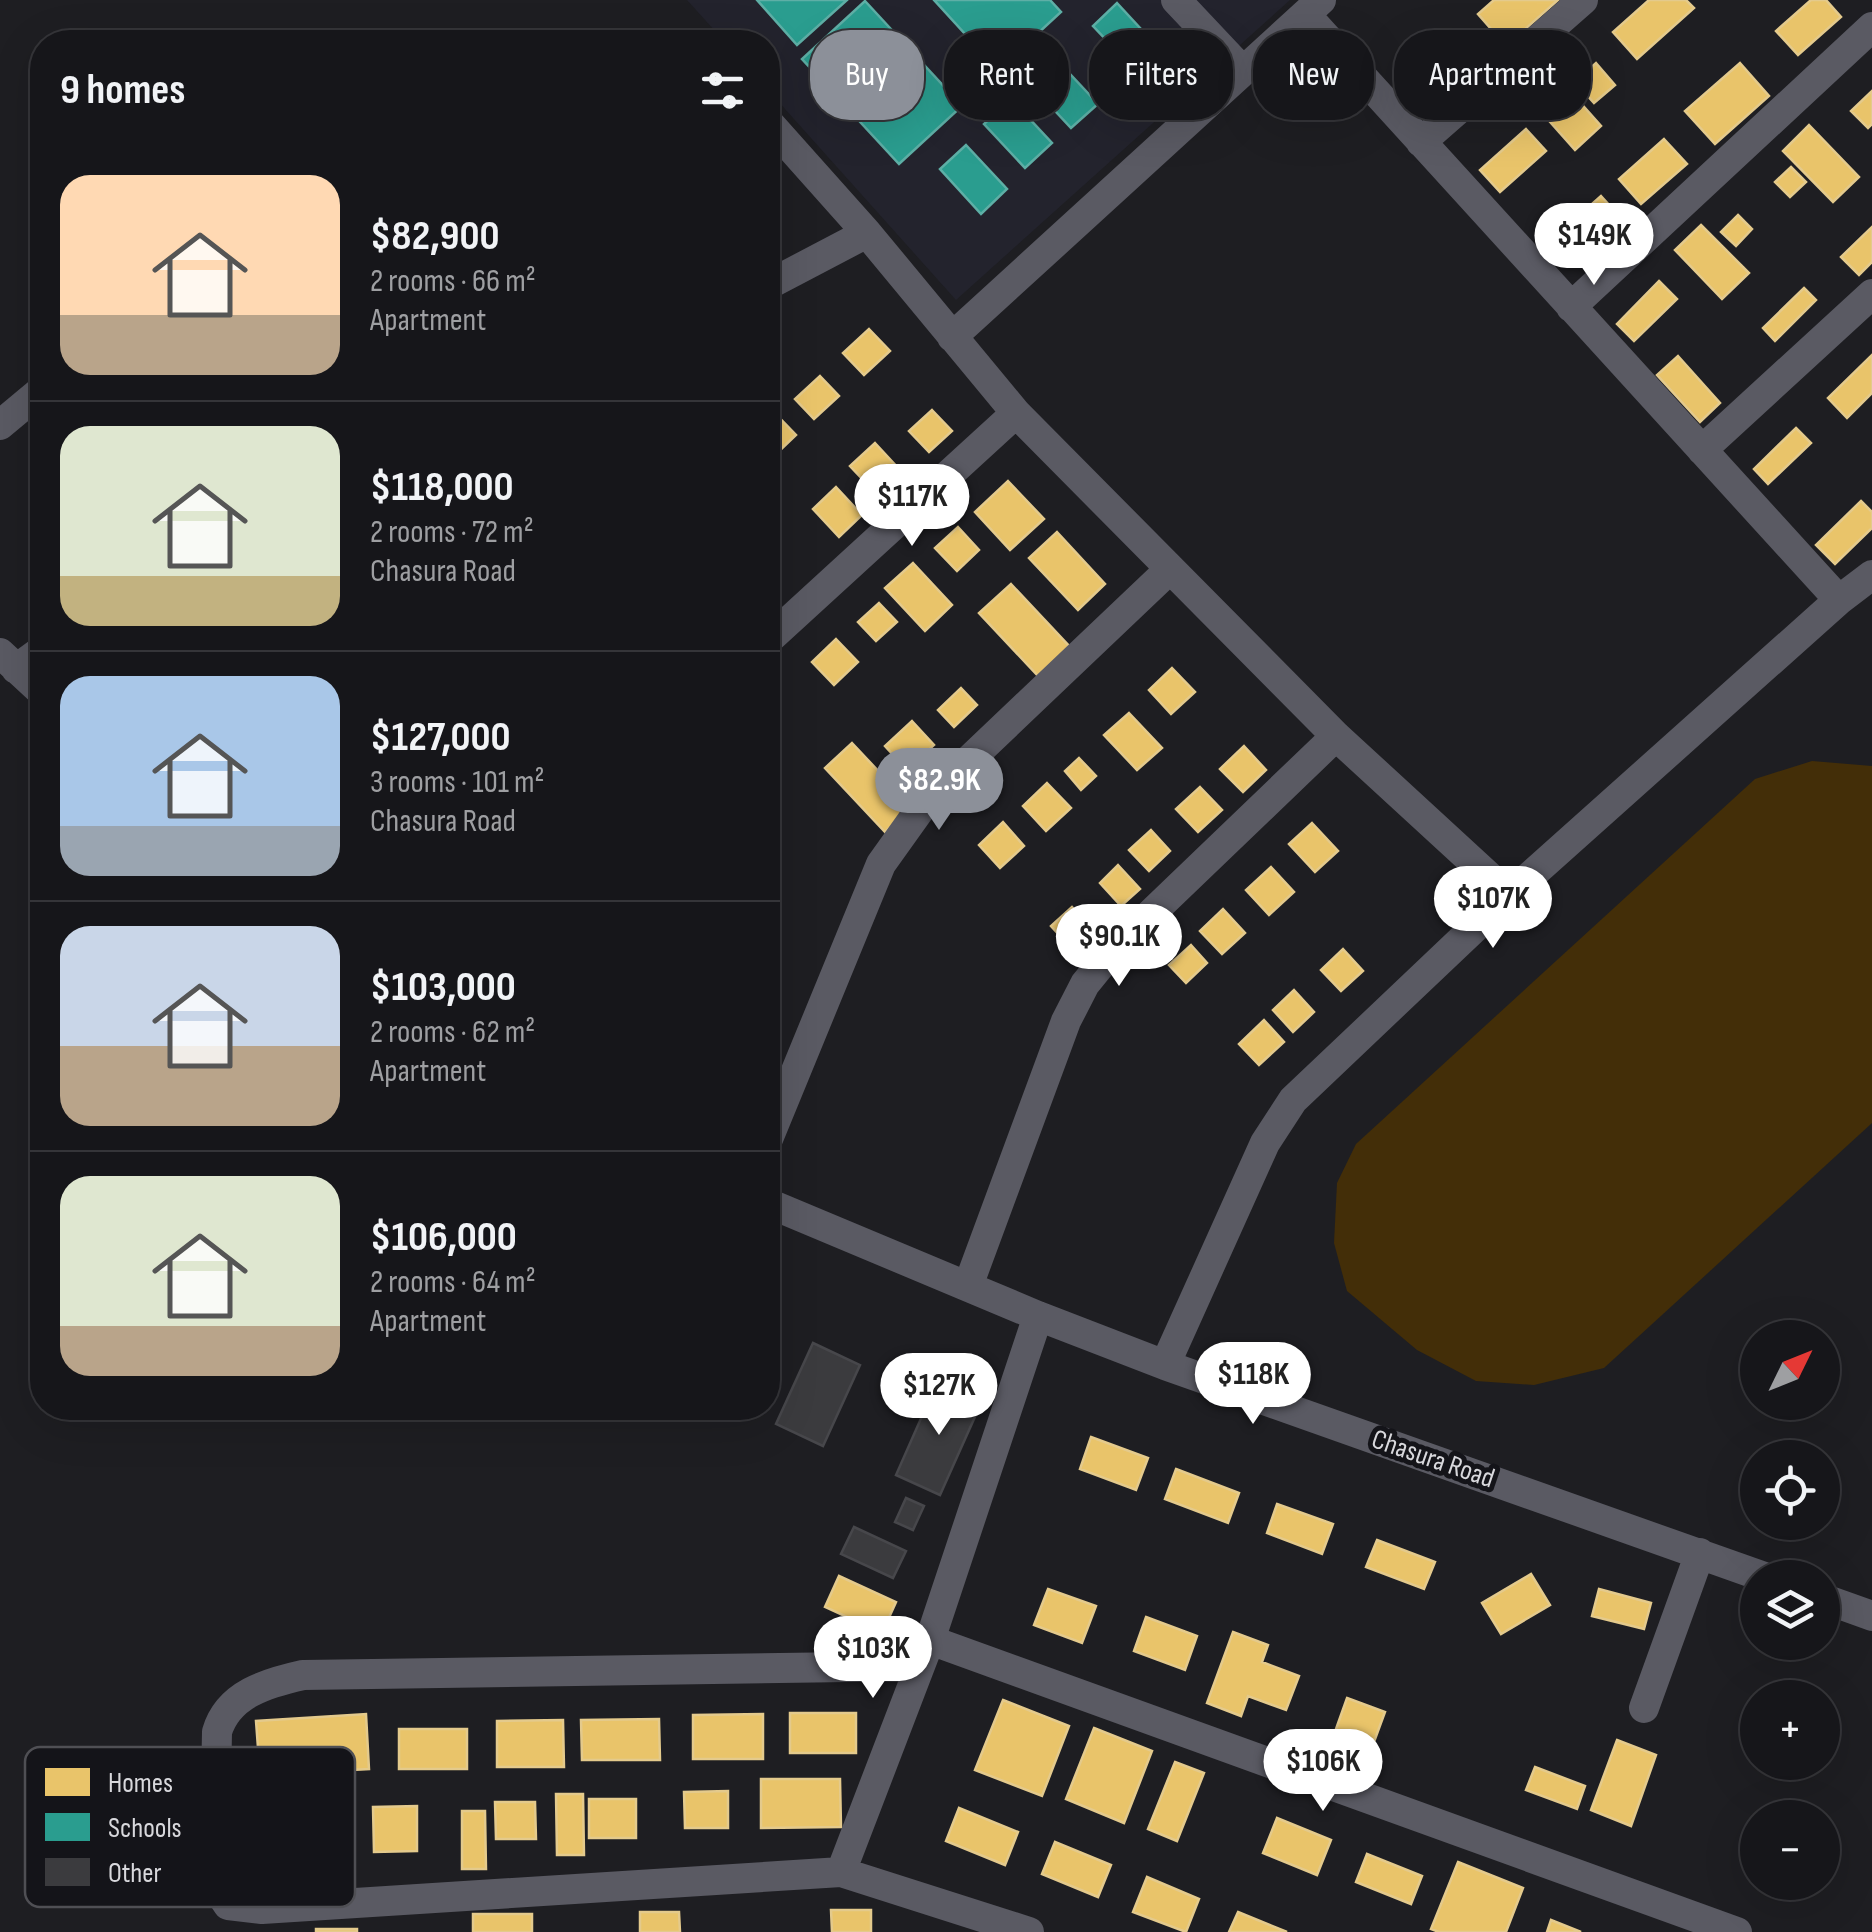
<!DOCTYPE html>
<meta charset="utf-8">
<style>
:root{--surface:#16161a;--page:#1f1f23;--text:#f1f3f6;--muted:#9e9fa2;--line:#353539;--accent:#8c9099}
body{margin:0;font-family:"Sofia Sans Condensed",sans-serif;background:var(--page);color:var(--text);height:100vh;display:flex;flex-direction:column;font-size:38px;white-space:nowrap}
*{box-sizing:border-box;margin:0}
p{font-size:32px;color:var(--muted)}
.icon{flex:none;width:55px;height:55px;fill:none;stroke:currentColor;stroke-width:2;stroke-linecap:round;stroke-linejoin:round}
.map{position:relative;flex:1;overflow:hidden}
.panel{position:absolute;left:30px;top:30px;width:750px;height:1390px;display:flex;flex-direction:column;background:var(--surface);border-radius:40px;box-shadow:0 10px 40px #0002,0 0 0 2px var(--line)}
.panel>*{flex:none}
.top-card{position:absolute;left:810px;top:30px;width:910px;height:90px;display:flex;gap:20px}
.needle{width:65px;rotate:47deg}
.fabs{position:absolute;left:1740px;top:1320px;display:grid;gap:20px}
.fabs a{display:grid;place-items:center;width:100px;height:100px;border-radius:50%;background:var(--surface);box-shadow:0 10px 40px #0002,0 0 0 2px var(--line);font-size:50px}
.price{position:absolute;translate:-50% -85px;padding:0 22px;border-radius:35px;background:#fff;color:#222;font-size:32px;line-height:65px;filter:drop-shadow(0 2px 5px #0008)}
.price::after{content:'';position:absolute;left:50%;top:60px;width:30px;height:22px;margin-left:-15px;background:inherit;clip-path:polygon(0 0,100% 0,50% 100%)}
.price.active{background:var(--accent);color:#fff}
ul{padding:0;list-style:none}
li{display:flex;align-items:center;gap:30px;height:250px;padding:0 30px}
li+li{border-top:2px solid var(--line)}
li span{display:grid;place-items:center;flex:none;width:280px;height:200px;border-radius:30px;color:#555}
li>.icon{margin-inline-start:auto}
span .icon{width:120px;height:120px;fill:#fffc;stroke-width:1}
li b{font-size:42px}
h2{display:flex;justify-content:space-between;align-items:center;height:120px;padding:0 30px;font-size:42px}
.pill{padding:0 35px;border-radius:40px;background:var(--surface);box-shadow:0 10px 40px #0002,0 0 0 2px var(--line);font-size:35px;line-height:90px}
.pill.active{background:var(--accent);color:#fff}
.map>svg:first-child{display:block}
.built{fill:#23232d}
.green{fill:#432e08}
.homes{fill:#e9c46a;stroke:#e4ca8c;stroke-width:2.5}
.schools{fill:#2a9d8f;stroke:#5eafa6;stroke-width:2.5}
.building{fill:#3b3b3e;stroke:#47474b;stroke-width:2.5}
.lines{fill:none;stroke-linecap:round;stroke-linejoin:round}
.minor{stroke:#5a5a63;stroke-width:30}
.labels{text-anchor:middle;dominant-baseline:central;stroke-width:10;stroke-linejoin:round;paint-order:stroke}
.street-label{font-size:28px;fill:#d8d8dc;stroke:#141419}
.key{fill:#141419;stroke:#4f4f54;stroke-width:2.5}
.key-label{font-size:28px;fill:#d8d8dc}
</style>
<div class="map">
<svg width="1872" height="1932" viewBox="0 0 1872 1932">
<rect width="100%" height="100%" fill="#1e1e22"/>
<path class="built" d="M687 0H1290L956 300 768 90V42H725Z"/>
<path class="green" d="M1812 761 1872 766V1123L1604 1368 1534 1385 1476 1381 1417 1350 1347 1291 1334 1243 1337 1183 1356 1144 1755 779Z"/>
<path class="homes" d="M1494 0H1558L1506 46 1478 14Z
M1649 0H1686L1694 8 1637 59 1613 32Z
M1811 0H1826L1841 17 1798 55 1776 31Z
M1445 49 1471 77 1429 114 1404 86Z
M1596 63 1615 85 1594 103 1575 82Z
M1740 63 1769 96 1715 144 1685 111Z
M1562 82 1601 126 1575 150 1536 106Z
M1872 91V124L1868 128 1851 111Z
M1809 125 1859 177 1833 202 1783 151Z
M1526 129 1546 151 1500 192 1480 170Z
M1664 139 1687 164 1641 204 1619 179Z
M1791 167 1806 182 1790 197 1775 182Z
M1601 196 1620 217 1566 265 1548 243Z
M1738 215 1752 229 1736 246 1721 232Z
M1701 225 1749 273 1722 299 1675 250Z
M1872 227V262L1859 275 1841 257Z
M1659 281 1677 299 1634 341 1617 324Z
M1804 288 1816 300 1775 341 1763 328Z
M869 329 890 351 864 375 843 353Z
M1872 355V393L1847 418 1828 398Z
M1678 356 1720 403 1700 422 1657 375Z
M820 376 839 396 814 419 795 399Z
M772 410 796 435 772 458 768 453V414Z
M932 410 952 431 929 452 909 431Z
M1796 428 1811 443 1768 484 1754 469Z
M875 443 911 482 886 504 850 466Z
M1008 481 1044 519 1010 550 975 512Z
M836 487 862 515 839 537 813 509Z
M1861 501 1872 512V528L1835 564 1816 545Z
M958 527 979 550 957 571 935 548Z
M1057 532 1105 584 1078 610 1029 558Z
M913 563 952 605 925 631 885 588Z
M1011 584 1071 648 1039 677 979 613Z
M879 603 897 622 876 641 858 622Z
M836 639 858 662 834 685 812 662Z
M1172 668 1195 692 1171 714 1149 690Z
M961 688 977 705 954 727 938 710Z
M1129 713 1162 748 1137 770 1104 735Z
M912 721 934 745 907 770 885 746Z
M852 743 912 807 885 832 825 768Z
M1244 746 1266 770 1243 792 1220 769Z
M1079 758 1096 776 1081 790 1065 771Z
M1047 783 1071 808 1046 831 1023 806Z
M1200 787 1222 810 1198 832 1176 809Z
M1003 822 1024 846 1000 868 979 845Z
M1312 823 1338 851 1315 872 1289 844Z
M1151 830 1170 851 1149 871 1129 850Z
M1118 865 1140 889 1121 906 1100 883Z
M1271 867 1294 892 1269 915 1246 890Z
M1072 907 1093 930 1073 950 1051 926Z
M1223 909 1245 933 1222 954 1200 931Z
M1191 945 1207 963 1186 983 1169 965Z
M1343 949 1363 971 1341 991 1321 970Z
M1294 990 1314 1012 1293 1032 1273 1010Z
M1264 1020 1284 1042 1259 1065 1239 1044Z
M1091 1437 1148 1458 1136 1490 1080 1469Z
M1176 1469 1239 1493 1228 1523 1165 1499Z
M1277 1504 1333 1524 1322 1554 1267 1533Z
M1377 1540 1435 1562 1424 1589 1366 1567Z
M1531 1574 1550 1605 1501 1634 1482 1603Z
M839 1576 896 1602 882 1633 825 1607Z
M1048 1589 1096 1606 1082 1643 1034 1625Z
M1599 1589 1651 1603 1644 1629 1592 1616Z
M1146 1617 1197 1636 1185 1670 1134 1651Z
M1233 1632 1268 1645 1262 1662 1299 1676 1286 1710 1248 1696 1241 1716 1207 1703Z
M1347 1698 1385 1712 1374 1742 1336 1729Z
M1003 1700 1069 1726 1042 1796 975 1770Z
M790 1713H856V1753H790Z
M366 1714 369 1769 260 1775 256 1721Z
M763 1714V1759H693V1715Z
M659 1719 660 1760H582L581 1720Z
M563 1720 564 1767H497V1721Z
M1094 1728 1152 1751 1124 1823 1066 1799Z
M399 1729H467V1769H399Z
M1617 1740 1656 1755 1631 1826 1591 1810Z
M1175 1762 1204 1773 1177 1841 1148 1829Z
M1535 1767 1585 1786 1577 1809 1526 1790Z
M761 1779H840L841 1827 761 1828Z
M728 1791V1828H685L684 1792Z
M556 1794H583L584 1855H557Z
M589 1799H636V1838H589Z
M495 1802H535L536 1839H496Z
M417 1806V1851L374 1852 373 1807Z
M959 1808 1018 1832 1005 1865 946 1841Z
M462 1811H485L486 1869H462Z
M1277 1818 1331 1840 1317 1875 1263 1853Z
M1055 1842 1111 1865 1098 1897 1042 1874Z
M1367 1854 1422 1876 1411 1904 1356 1882Z
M1458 1862 1523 1888 1506 1932H1439L1431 1929Z
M1147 1877 1199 1899 1186 1932 1133 1912Z
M831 1910H871V1932H832Z
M640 1912H679L680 1932H640Z
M1238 1912 1287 1932H1229Z
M473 1914H532V1932H473Z
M1551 1920 1581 1932H1547Z
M316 1929H357V1932H316Z"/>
<path class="schools" d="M757 0H847L797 45Z
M934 0H1050L1061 12 998 70Z
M865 1 962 106 899 164 802 59Z
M1117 3 1152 41 1128 63 1093 26Z
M1057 60 1098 104 1071 128 1030 84Z
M1011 99 1052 143 1025 168 984 124Z
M966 145 1007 189 981 214 940 169Z"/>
<path class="building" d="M813 1343 860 1365 823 1446 776 1424Z
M938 1380 982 1401 940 1495 896 1475Z
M906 1498 924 1506 913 1530 895 1522Z
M854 1527 906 1551 893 1578 841 1554Z"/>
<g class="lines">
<path class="minor" d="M1176 0 1242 70
M1306 15 1839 600
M768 122 867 233
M1421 142 1583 0
M768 285 867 233 1016 413 1336 736 1509 895
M1571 307 1872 27
M952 337 1321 0
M0 425 42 390
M1702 450 1872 294
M768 640 1016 413
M0 653 42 692
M16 669 42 650
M768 1139 881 864 926 801 1170 569
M768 1203 1038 1316 1165 1365 1767 1578
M968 1286 1066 1021 1085 984 1111 952 1336 736
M1165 1365 1265 1143 1293 1100 1509 895 1839 600 1872 575
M1822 1598 1872 1616
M930 1640 1737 1932
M1644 1708 1700 1553
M841 1872 262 1909 228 1905 214 1884 217 1732C228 1694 267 1683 303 1675L919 1666
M1029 1932 841 1872 930 1640 1038 1316"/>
</g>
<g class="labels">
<g class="street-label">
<text transform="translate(1433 1459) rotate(19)">Chasura Road</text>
</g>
</g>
<rect x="25" y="1747" width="330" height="160" rx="15" class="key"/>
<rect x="45" y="1768" width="45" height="28" fill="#e9c46a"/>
<rect x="45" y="1813" width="45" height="28" fill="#2a9d8f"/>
<rect x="45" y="1858" width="45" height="28" fill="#3b3b3e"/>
<g class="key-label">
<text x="108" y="1792">Homes</text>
<text x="108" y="1837">Schools</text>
<text x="108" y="1882">Other</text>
</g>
</svg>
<div class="fabs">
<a><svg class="needle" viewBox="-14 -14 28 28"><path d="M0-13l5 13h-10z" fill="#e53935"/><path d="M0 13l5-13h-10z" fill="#9e9fa2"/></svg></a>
<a><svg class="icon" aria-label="locate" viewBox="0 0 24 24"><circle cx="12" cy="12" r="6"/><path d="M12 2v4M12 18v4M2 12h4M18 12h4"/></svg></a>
<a><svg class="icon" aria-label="layers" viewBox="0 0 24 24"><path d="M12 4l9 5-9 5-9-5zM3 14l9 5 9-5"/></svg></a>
<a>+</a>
<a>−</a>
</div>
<b class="price" style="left:1594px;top:288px">$149K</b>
<b class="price" style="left:912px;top:549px">$117K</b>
<b class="price active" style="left:939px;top:833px">$82.9K</b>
<b class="price" style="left:1493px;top:951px">$107K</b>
<b class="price" style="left:1119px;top:989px">$90.1K</b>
<b class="price" style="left:1253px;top:1427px">$118K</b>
<b class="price" style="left:939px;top:1438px">$127K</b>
<b class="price" style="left:873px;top:1701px">$103K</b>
<b class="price" style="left:1323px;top:1814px">$106K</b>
<div class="top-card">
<a class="pill active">Buy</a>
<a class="pill">Rent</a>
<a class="pill">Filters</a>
<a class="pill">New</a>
<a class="pill">Apartment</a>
</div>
<section class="panel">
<h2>9 homes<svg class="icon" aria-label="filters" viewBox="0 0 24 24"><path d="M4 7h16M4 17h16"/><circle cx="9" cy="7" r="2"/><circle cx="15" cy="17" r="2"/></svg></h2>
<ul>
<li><span style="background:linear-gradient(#ffd9b3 70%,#b9a48a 0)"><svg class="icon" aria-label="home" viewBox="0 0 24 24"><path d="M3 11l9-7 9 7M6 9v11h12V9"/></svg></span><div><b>$82,900</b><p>2 rooms · 66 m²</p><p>Apartment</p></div></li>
<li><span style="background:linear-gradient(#dfe7d0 75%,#c2b280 0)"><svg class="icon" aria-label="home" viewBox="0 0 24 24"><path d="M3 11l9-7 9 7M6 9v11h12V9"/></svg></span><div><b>$118,000</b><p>2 rooms · 72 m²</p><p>Chasura Road</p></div></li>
<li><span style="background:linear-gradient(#a9c7e8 75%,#9aa5b1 0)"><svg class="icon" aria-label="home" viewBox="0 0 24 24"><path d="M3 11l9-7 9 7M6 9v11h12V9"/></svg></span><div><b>$127,000</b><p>3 rooms · 101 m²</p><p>Chasura Road</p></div></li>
<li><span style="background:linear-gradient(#c9d6e8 60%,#b9a48a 0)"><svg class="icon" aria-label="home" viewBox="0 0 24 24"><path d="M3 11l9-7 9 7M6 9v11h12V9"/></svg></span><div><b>$103,000</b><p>2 rooms · 62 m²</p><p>Apartment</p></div></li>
<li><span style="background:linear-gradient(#dfe7d0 75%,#b9a48a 0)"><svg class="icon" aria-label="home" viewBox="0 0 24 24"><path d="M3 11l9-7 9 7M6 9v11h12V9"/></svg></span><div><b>$106,000</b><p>2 rooms · 64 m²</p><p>Apartment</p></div></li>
</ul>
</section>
</div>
